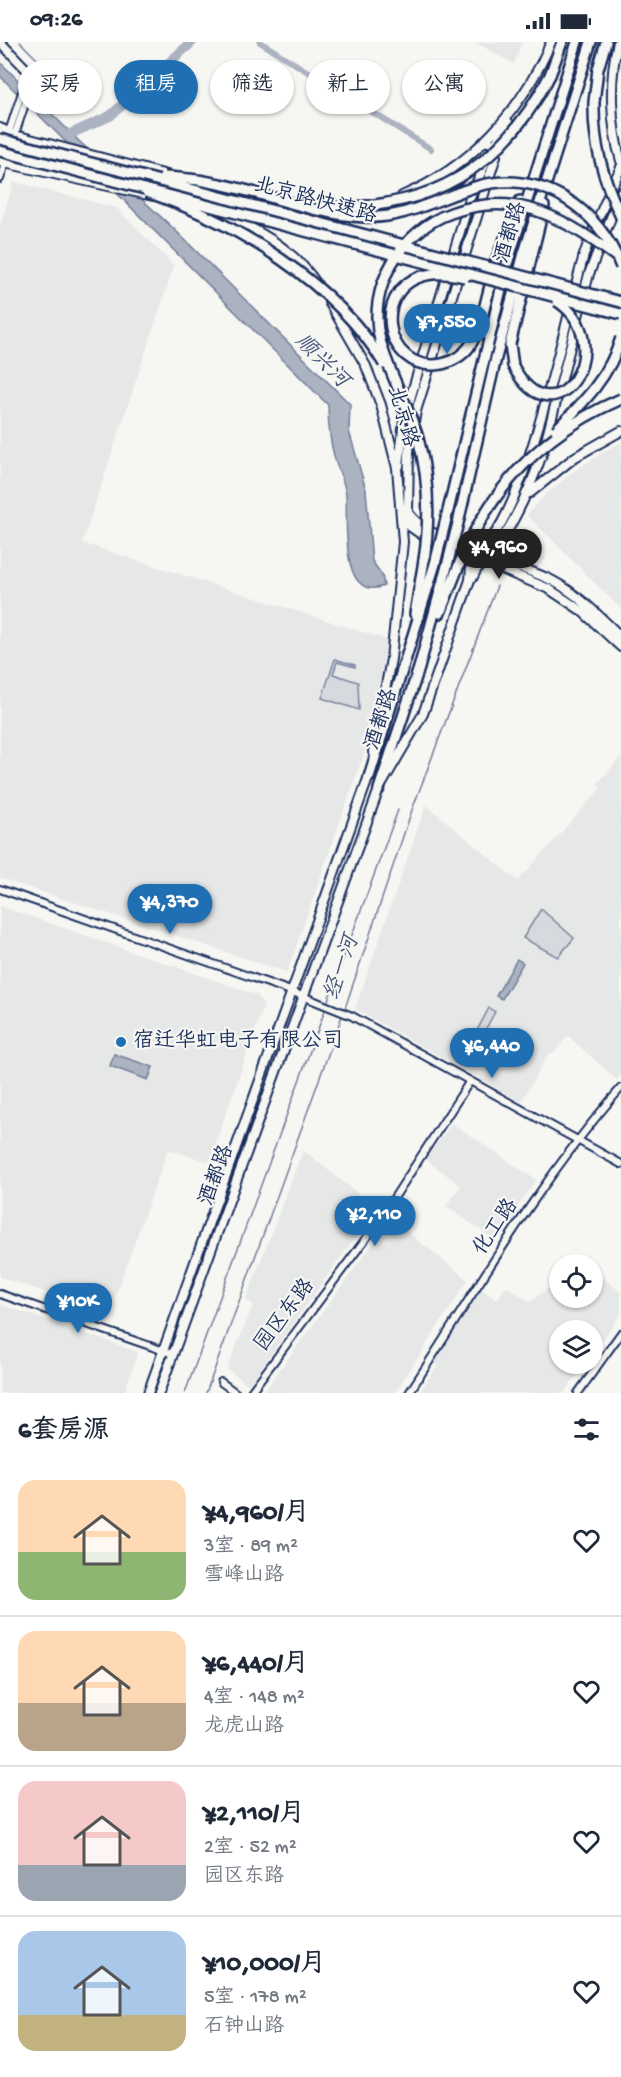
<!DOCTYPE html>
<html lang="zh">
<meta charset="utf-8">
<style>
:root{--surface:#fff;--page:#f6f6f7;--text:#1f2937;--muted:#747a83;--line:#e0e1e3;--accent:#1f6fb2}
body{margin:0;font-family:"Gochi Hand","LXGW WenKai TC",sans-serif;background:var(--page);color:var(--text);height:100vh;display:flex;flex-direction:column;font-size:22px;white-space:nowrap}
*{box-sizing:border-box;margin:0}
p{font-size:20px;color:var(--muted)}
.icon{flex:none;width:33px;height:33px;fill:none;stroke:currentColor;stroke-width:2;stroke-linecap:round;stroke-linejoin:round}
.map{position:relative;height:1351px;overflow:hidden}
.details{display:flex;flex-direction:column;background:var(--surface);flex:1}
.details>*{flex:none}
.top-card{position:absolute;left:18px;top:18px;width:585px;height:54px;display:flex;gap:12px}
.buttons{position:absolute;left:549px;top:1212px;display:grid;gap:12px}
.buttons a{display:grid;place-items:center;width:54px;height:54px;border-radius:50%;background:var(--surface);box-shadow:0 2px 4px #0004;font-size:30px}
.price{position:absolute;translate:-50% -51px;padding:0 14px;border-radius:21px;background:var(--accent);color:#fff;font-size:20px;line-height:39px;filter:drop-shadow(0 2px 3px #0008)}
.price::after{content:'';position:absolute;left:50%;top:36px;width:18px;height:14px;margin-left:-9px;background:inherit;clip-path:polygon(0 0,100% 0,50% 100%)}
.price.active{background:#222;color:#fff}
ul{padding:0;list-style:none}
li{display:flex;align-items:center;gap:18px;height:150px;padding:0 18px}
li+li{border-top:2px solid var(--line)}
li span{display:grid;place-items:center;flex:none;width:168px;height:120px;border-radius:18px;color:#555}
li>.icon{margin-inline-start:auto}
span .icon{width:72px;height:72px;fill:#fffc;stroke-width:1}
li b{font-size:26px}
h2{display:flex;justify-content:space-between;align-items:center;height:72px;padding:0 18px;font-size:26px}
.tag{padding:0 21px;border-radius:27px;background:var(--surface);box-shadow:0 2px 4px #0004;font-size:21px;line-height:54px}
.tag.active{background:var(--accent);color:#fff}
.status{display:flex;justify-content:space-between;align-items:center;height:42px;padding:0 30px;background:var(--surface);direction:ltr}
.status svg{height:16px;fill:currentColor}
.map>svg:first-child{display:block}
.built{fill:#e6e7e7}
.green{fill:#d6d9dd;stroke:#78849e;stroke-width:1.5}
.water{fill:#abb2c0;stroke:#717e99;stroke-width:1.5}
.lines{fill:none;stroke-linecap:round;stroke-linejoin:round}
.stream{stroke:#717e99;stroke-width:1.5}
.canal{stroke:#abb2c0;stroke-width:6}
.river{stroke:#abb2c0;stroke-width:10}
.minor-casing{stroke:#1b2f5e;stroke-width:10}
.major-casing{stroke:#1b2f5e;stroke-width:12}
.highway-casing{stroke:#1b2f5e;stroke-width:14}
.minor{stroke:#f6f6f2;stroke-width:6}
.major{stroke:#f6f6f2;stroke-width:8}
.highway{stroke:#f6f6f2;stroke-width:9}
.highway-bridge-casing{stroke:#1b2f5e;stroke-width:14;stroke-linecap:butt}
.highway-bridge{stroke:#f6f6f2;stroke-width:9}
.poi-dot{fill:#1f6fb2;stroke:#f6f6f2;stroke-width:2}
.labels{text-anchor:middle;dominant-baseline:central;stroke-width:4.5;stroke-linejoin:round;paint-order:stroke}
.street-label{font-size:21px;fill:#1b2f5e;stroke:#f6f6f2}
.poi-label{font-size:21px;fill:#1b2f5e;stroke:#f6f6f2;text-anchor:start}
.water-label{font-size:22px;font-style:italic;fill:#46567b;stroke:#f6f6f2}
</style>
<div class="status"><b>09:26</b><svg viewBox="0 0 49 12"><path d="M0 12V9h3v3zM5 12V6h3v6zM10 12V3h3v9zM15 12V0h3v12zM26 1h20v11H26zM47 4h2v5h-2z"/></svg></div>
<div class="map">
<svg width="621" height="1351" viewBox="0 0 621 1351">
<rect width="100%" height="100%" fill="#f6f6f2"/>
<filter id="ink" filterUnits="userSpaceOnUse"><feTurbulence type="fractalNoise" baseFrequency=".0167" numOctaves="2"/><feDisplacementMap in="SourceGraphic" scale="12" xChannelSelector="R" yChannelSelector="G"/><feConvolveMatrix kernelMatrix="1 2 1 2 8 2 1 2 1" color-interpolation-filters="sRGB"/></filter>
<g filter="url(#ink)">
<path class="built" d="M475 0H522L514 22Z
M14 140 117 166 174 224 82 501 388 598 366 706 287 930 0 836V183Z
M621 400V567L527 473 546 452 578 426Z
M621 715V1033L617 1038 568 994 554 1011H549L521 1060 355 967 426 763 518 839 601 746 597 742Z
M0 864 257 953 264 963 209 1120 168 1107 109 1272 0 1235Z
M452 1081 536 1138 495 1198 446 1164 461 1144 426 1117Z
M303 1108 376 1166 249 1343 227 1327 253 1263 246 1258Z
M391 1177 468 1238 395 1351H263Z
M593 1228 621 1250V1272L593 1311 592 1288H560V1322H585L564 1351H419L438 1323 433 1319 480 1246 497 1258 506 1244 530 1260 554 1242 559 1247 560 1256H592Z
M0 1262 138 1310 124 1351H0Z"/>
<path class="green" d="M335 617 355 623V625L337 620 333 632 358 640 359 668 322 656Z
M541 867 574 896 558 915 523 896Z
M489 966 495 970 479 999 473 996Z"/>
<path class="water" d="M0 20 81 101 172 185 350 362 349 389 366 448 372 519 382 533 384 544C338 561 348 475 346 453 345 441 339 430 335 418 330 400 328 382 328 363L0 34Z
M517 917 523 921 502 957 496 954Z
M114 1012 153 1025 148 1038 110 1024Z"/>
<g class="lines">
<path class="stream" d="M20 0 83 63
M328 958 398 768
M344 969 412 768 497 544
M185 1351 325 968
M206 1351 342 974"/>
<path class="canal" d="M260 0 431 107"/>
<path class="river" d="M68 93 110 74 192 0"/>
<defs>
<path id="minor" d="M0 117 29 29
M0 137 34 35
M0 847 285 947 352 974 621 1122
M0 1252 173 1312
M221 1340 236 1351
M250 1351 379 1179 470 1039
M409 1351C476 1248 539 1139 621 1046
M578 1351 621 1291"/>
<path id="major" d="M0 0 34 35
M618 0C609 36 610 83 621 119
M0 86 15 93 171 134
M485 99 494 102 496 114 416 369 409 409 408 470C425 500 519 521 553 539 578 552 600 575 621 595
M493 106 508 80
M0 120 153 154
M220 146 255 155
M402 154C471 125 522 69 551 0
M211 168C253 184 292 205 317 242
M329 260 366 324 381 363 397 426 403 500 391 617 373 710
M399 424 404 377 470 156 487 117
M530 451 575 415 621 389
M402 475 408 483 425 495 549 547 582 569 621 605
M475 507C520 504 570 258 584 213 594 183 608 154 621 125
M473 535C481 515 492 515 501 499 519 471 532 441 543 410L589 232 621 150
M148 1351 370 731
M159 1351 379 747 423 672 470 538 471 524 467 513"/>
<path id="highway" d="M550 33 562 0
M594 60 598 27 606 0
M483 271 497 216 520 159
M513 324 510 302 544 164
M447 473 507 222 577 0
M459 477 496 316 524 211 591 0
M440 571 457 528
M415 572 424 518
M369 735 435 522
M379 747 419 626 447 524"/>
</defs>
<use href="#minor" class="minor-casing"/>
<use href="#major" class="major-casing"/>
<use href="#highway" class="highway-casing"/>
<use href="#minor" class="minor"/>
<use href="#major" class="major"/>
<use href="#highway" class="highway"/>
<defs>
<path id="highway-bridge" d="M594 60C593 102 603 137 621 175
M0 97 621 260
M0 109 621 272
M164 135C179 136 195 137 209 140 262 149 311 172 364 175 404 178 440 155 478 144 541 127 600 167 621 225
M147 150C235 180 336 241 384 322
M324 165C429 169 502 127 550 33
M465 235C455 233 444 231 433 232 368 239 382 333 442 322 452 320 463 313 469 305 476 295 479 283 483 271
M513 324C556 405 621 300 557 259
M556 388C583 361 610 334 621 296
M424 518C430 478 429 436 418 396 408 363 389 332 380 298 366 246 402 188 451 171 520 146 567 179 621 218
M435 522 447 473
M447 524 459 477
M457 528C488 447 542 391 621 357"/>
</defs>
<use href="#highway-bridge" class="highway-bridge-casing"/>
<use href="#highway-bridge" class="highway-bridge"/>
</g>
</g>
<circle class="poi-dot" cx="121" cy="1000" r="6"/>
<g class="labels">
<g class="street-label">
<text transform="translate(315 160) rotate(15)">北京路快速路</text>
<text transform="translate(512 191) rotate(-73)">酒都路</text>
<text transform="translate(401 375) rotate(74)">北京路</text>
<text transform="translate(383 678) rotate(-72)">酒都路</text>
<text transform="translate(218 1134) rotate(-70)">酒都路</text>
<text transform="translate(497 1186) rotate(-56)">化工路</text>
<text transform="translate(286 1274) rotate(-53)">园区东路</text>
</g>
<g class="poi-label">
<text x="133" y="1000">宿迁华虹电子有限公司</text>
</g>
<g class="water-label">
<text transform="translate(321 320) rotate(45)">顺兴河</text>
<text transform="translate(343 926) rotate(-71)">经一河</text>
</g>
</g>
</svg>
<div class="buttons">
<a><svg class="icon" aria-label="locate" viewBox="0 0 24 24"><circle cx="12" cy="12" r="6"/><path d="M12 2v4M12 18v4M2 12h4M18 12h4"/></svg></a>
<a><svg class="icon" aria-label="layers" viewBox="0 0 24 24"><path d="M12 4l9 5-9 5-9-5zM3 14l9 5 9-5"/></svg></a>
</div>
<b class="price" style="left:447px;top:313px">¥7,550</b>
<b class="price active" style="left:499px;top:538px">¥4,960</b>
<b class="price" style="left:170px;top:893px">¥4,370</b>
<b class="price" style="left:492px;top:1037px">¥6,440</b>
<b class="price" style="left:375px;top:1205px">¥2,110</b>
<b class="price" style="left:78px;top:1292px">¥10K</b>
<div class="top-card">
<a class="tag">买房</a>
<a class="tag active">租房</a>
<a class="tag">筛选</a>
<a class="tag">新上</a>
<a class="tag">公寓</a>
</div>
</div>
<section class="details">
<h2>6套房源<svg class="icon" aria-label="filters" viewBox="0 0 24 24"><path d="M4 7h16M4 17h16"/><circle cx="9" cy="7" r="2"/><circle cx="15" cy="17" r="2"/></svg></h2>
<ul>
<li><span style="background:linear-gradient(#ffd9b3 60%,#8fb573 0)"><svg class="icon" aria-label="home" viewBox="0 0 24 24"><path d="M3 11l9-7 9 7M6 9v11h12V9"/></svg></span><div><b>¥4,960/月</b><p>3室 · 89 m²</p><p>雪峰山路</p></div><svg class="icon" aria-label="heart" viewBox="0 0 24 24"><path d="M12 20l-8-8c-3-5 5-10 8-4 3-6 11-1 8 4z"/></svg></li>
<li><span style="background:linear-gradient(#ffd9b3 60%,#b9a48a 0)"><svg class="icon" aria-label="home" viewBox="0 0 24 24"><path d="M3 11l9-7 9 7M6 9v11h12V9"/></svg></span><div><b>¥6,440/月</b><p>4室 · 148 m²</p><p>龙虎山路</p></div><svg class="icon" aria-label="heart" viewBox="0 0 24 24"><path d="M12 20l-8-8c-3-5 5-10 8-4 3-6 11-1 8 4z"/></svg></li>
<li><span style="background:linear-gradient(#f6c9c9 70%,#9aa5b1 0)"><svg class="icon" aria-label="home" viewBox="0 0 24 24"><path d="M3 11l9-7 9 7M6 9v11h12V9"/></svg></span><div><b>¥2,110/月</b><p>2室 · 52 m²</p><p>园区东路</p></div><svg class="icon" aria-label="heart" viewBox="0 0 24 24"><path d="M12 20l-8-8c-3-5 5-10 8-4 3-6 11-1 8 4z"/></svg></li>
<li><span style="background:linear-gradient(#a9c7e8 70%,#c2b280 0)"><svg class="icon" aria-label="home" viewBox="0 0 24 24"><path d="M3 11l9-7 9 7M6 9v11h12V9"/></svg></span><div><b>¥10,000/月</b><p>5室 · 178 m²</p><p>石钟山路</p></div><svg class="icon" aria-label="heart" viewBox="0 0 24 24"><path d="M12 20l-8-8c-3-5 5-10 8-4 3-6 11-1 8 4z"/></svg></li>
</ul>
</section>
